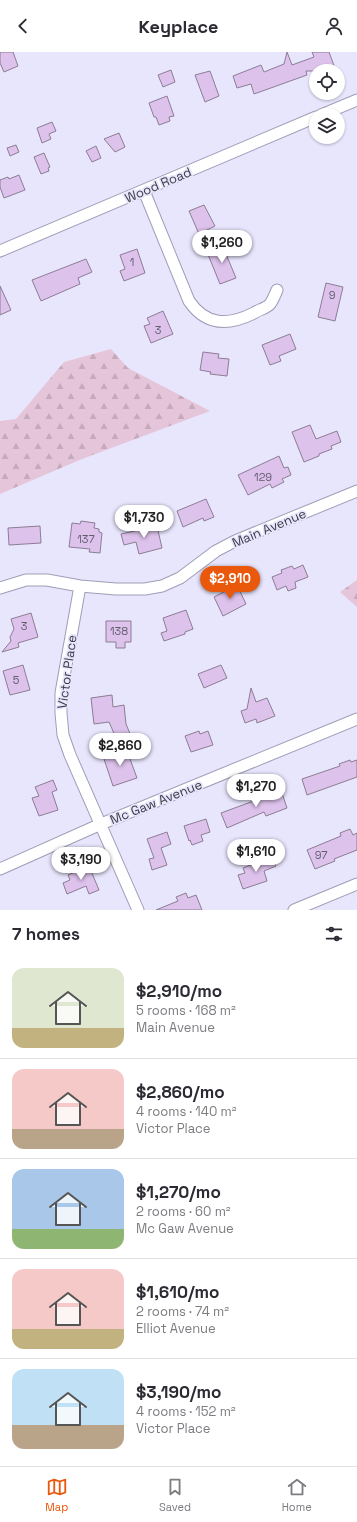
<!DOCTYPE html>
<meta charset="utf-8">
<style>
:root{--surface:#fff;--page:#f7f7f7;--text:#2b2b33;--muted:#7c7c81;--line:#e1e1e2;--accent:#ea580c}
body{margin:0;font-family:"Space Grotesk",sans-serif;background:var(--page);color:var(--text);height:100vh;display:flex;flex-direction:column;font-size:15px;white-space:nowrap}
*{box-sizing:border-box;margin:0}
p{font-size:13px;color:var(--muted)}
.icon{flex:none;width:22px;height:22px;fill:none;stroke:currentColor;stroke-width:2;stroke-linecap:round;stroke-linejoin:round}
.map{position:relative;height:858px;overflow:hidden}
.side{display:flex;flex-direction:column;background:var(--surface);flex:1}
.side>*{flex:none}
.buttons{position:absolute;left:309px;top:12px;display:grid;gap:8px}
.buttons a{display:grid;place-items:center;width:36px;height:36px;border-radius:50%;background:var(--surface);box-shadow:0 1px 3px #0004;font-size:20px}
.price{position:absolute;translate:-50% -34px;padding:0 9px;border-radius:14px;background:#fff;color:#222;font-size:13px;line-height:26px;filter:drop-shadow(0 1px 2px #0008)}
.price::after{content:'';position:absolute;left:50%;top:24px;width:12px;height:9px;margin-left:-6px;background:inherit;clip-path:polygon(0 0,100% 0,50% 100%)}
.price.on{background:var(--accent);color:#fff}
ul{padding:0;list-style:none}
li{display:flex;align-items:center;gap:12px;height:100px;padding:0 12px}
li+li{border-top:1px solid var(--line)}
li span{display:grid;place-items:center;flex:none;width:112px;height:80px;border-radius:12px;color:#555}
li>.icon{margin-inline-start:auto}
span .icon{width:48px;height:48px;fill:#fffc;stroke-width:1}
li b{font-size:17px}
h2{display:flex;justify-content:space-between;align-items:center;height:48px;padding:0 12px;font-size:17px}
header{display:flex;justify-content:space-between;align-items:center;height:52px;padding:0 12px;background:var(--surface);font-size:18px;font-weight:600}
.menu{display:flex;justify-content:space-around;align-items:center;height:56px;border-top:1px solid var(--line);background:var(--surface);font-size:11px;color:var(--muted)}
.menu a{display:grid;justify-items:center;gap:2px}
.menu .on{color:var(--accent)}
.map>svg:first-child{display:block}
.forest{fill:url(#forest-firs)}
.building{fill:#ddc2ec;stroke:#8c7d94}
.lines{fill:none;stroke-linecap:round;stroke-linejoin:round}
.minor-casing{stroke:#9f9db7;stroke-width:13}
.minor{stroke:#fff;stroke-width:11}
.labels{text-anchor:middle;dominant-baseline:central;stroke-width:3.5;stroke-linejoin:round;paint-order:stroke}
.number-label{font-size:11px;fill:#645e70}
.street-label{font-size:13px;fill:#3c3c47;stroke:#e8e6fd}
</style>
<header><svg class="icon" aria-label="back" viewBox="0 0 24 24"><path d="M15 5l-7 7 7 7"/></svg>Keyplace<svg class="icon" aria-label="person" viewBox="0 0 24 24"><circle cx="12" cy="8" r="4"/><path d="M4 21q1-7 8-7t8 7"/></svg></header>
<div class="map">
<svg width="357" height="858" viewBox="0 0 357 858">
<defs>
<pattern id="forest-firs" width="22" height="20" patternUnits="userSpaceOnUse"><rect width="22" height="20" fill="#e5c5da"/><path d="M5 1l3.5 6h-7zM16 11l3.5 6h-7z" fill="#c5aabc"/></pattern>
</defs>
<rect width="100%" height="100%" fill="#e8e6fd"/>
<path class="forest" d="M111 297 128 316 210 359 82 407 0 442V369L16 367 64 310Z
M357 528V555L340 540Z"/>
<path class="building" d="M0 0H13L18 14 4 20 0 11Z
M287 0 292 13 314 5 312 0H329L336 19H306L307 23 254 42 251 32 237 36 233 24 261 13 264 20 284 12Z
M171 18 175 30 163 35 158 23Z
M210 19 219 44 205 50 195 23Z
M167 44 174 64 169 65 170 69 159 73 156 65H154L149 51Z
M52 70 56 79 49 82 51 87 42 91 37 76Z
M119 81 125 95 115 100 104 87Z
M16 93 19 100 10 104 7 96Z
M96 94 101 106 92 110 86 99Z
M44 101 50 115 48 116 49 119 41 122 34 105Z
M19 123 25 138 4 146 0 135V128L8 125 9 127Z
M204 153 215 174 199 182 189 159Z
M227 192 230 200 226 202 236 226 220 232 207 200Z
M137 197 145 221 124 229 120 219 125 217 120 203Z
M86 207 92 220 78 226 80 232 41 249 32 228Z
M326 231 343 235 335 269 318 265Z
M0 234 11 258 0 263Z
M163 259 173 282 151 291 144 274 150 272 147 266Z
M290 282 296 297 279 304 281 309 270 313 262 293Z
M203 300 219 302 218 306 229 307 227 324 210 322 211 320 200 318Z
M310 373 316 387 337 379 341 390 331 394 332 397 319 402V404L304 410 292 380Z
M279 404 284 416 288 415 291 423 282 427 284 430 272 436 270 432 248 443 238 423Z
M206 447 214 465 204 469 203 466 183 475 177 459Z
M81 469 95 471 94 476 99 477V480L102 481 100 501 89 500 90 497 69 495 72 471 80 472Z
M40 474 41 491 9 493 8 476Z
M157 474 162 496 139 502 136 490 124 493 121 482Z
M303 513 308 525 295 530 296 536 288 539 286 534 277 538 272 525 282 521 281 518 292 514 294 517Z
M237 533 246 552 223 564 214 545Z
M186 558 193 577 185 580V582L164 589 161 581 167 579 163 566Z
M31 561 38 585 18 591 19 595 2 600 11 589 10 585 14 577 11 567Z
M106 569H131V590H125V596H116V590H106Z
M23 613 30 638 10 643 3 619Z
M221 613 227 626 204 636 198 622Z
M251 636 256 650 267 646 275 664 257 671 256 667 245 671 241 659 247 657Z
M112 643 113 655 124 653 126 672 133 689 120 695 109 670 94 672 91 646Z
M199 679 200 682 208 679 213 693 191 700 185 684Z
M126 696 137 726 113 734 103 704Z
M350 708 351 710 357 708V725L307 743 302 727 340 714 339 712Z
M53 728 57 738 52 740 58 758 39 764 32 746 39 744 35 735Z
M280 735 287 756 266 764 264 760 227 776 221 761 259 747 258 743Z
M206 767 210 780 201 783 203 789 192 793 190 788 189 789 184 774Z
M350 777 353 783 357 781V798L334 807 335 809 315 817 307 798 341 784 340 781Z
M167 780 171 792 161 796 167 813 152 818 149 807 154 806 147 787Z
M272 803 276 814 264 819 267 829 243 837 238 823 245 821 243 816 264 808V806Z
M89 814 99 838 89 842 86 834 67 842 63 831 70 828 68 823Z
M186 841 188 846 196 843 202 858H156L178 849 176 845Z"/>
<g class="lines">
<defs>
<path id="minor" d="M321 63 357 48
M144 139 189 249C206 274 228 274 254 261 258 258 267 256 270 252 273 248 275 243 277 238
M0 199 316 65
M80 534 61 641V661L63 683 70 703 138 858
M0 536 26 528H47L80 534 116 537H145L162 534 180 526 216 499 235 489 357 439
M0 817 101 772 357 667
M294 858 357 832"/>
</defs>
<use href="#minor" class="minor-casing"/>
<use href="#minor" class="minor"/>
</g>
<g class="labels">
<g class="number-label">
<text x="132" y="210">1</text>
<text x="332" y="243">9</text>
<text x="158" y="278">3</text>
<text x="263" y="425">129</text>
<text x="86" y="487">137</text>
<text x="24" y="574">3</text>
<text x="119" y="579">138</text>
<text x="16" y="628">5</text>
<text x="321" y="803">97</text>
</g>
<g class="street-label">
<text transform="translate(158 133) rotate(-23)">Wood Road</text>
<text transform="translate(269 476) rotate(-23)">Main Avenue</text>
<text transform="translate(67 620) rotate(-82)">Victor Place</text>
<text transform="translate(156 750) rotate(-22)">Mc Gaw Avenue</text>
</g>
</g>
</svg>
<div class="buttons">
<a><svg class="icon" aria-label="locate" viewBox="0 0 24 24"><circle cx="12" cy="12" r="6"/><path d="M12 2v4M12 18v4M2 12h4M18 12h4"/></svg></a>
<a><svg class="icon" aria-label="layers" viewBox="0 0 24 24"><path d="M12 4l9 5-9 5-9-5zM3 14l9 5 9-5"/></svg></a>
</div>
<b class="price" style="left:222px;top:212px">$1,260</b>
<b class="price" style="left:144px;top:487px">$1,730</b>
<b class="price on" style="left:230px;top:548px">$2,910</b>
<b class="price" style="left:120px;top:715px">$2,860</b>
<b class="price" style="left:256px;top:756px">$1,270</b>
<b class="price" style="left:256px;top:821px">$1,610</b>
<b class="price" style="left:81px;top:829px">$3,190</b>
</div>
<section class="side">
<h2>7 homes<svg class="icon" aria-label="filters" viewBox="0 0 24 24"><path d="M4 7h16M4 17h16"/><circle cx="9" cy="7" r="2"/><circle cx="15" cy="17" r="2"/></svg></h2>
<ul>
<li><span style="background:linear-gradient(#dfe7d0 75%,#c2b280 0)"><svg class="icon" aria-label="home" viewBox="0 0 24 24"><path d="M3 11l9-7 9 7M6 9v11h12V9"/></svg></span><div><b>$2,910/mo</b><p>5 rooms · 168 m²</p><p>Main Avenue</p></div></li>
<li><span style="background:linear-gradient(#f6c9c9 75%,#b9a48a 0)"><svg class="icon" aria-label="home" viewBox="0 0 24 24"><path d="M3 11l9-7 9 7M6 9v11h12V9"/></svg></span><div><b>$2,860/mo</b><p>4 rooms · 140 m²</p><p>Victor Place</p></div></li>
<li><span style="background:linear-gradient(#a9c7e8 75%,#8fb573 0)"><svg class="icon" aria-label="home" viewBox="0 0 24 24"><path d="M3 11l9-7 9 7M6 9v11h12V9"/></svg></span><div><b>$1,270/mo</b><p>2 rooms · 60 m²</p><p>Mc Gaw Avenue</p></div></li>
<li><span style="background:linear-gradient(#f6c9c9 75%,#c2b280 0)"><svg class="icon" aria-label="home" viewBox="0 0 24 24"><path d="M3 11l9-7 9 7M6 9v11h12V9"/></svg></span><div><b>$1,610/mo</b><p>2 rooms · 74 m²</p><p>Elliot Avenue</p></div></li>
<li><span style="background:linear-gradient(#bfe0f5 70%,#b9a48a 0)"><svg class="icon" aria-label="home" viewBox="0 0 24 24"><path d="M3 11l9-7 9 7M6 9v11h12V9"/></svg></span><div><b>$3,190/mo</b><p>4 rooms · 152 m²</p><p>Victor Place</p></div></li>
</ul>
</section>
<nav class="menu">
<a class="on"><svg class="icon" aria-label="map" viewBox="0 0 24 24"><path d="M3 6l6-2 6 2 6-2v14l-6 2-6-2-6 2zM9 4v14M15 6v14"/></svg>Map</a>
<a><svg class="icon" aria-label="saved" viewBox="0 0 24 24"><path d="M7 4h10v16l-5-4-5 4z"/></svg>Saved</a>
<a><svg class="icon" aria-label="home" viewBox="0 0 24 24"><path d="M3 11l9-7 9 7M6 9v11h12V9"/></svg>Home</a>
</nav>
